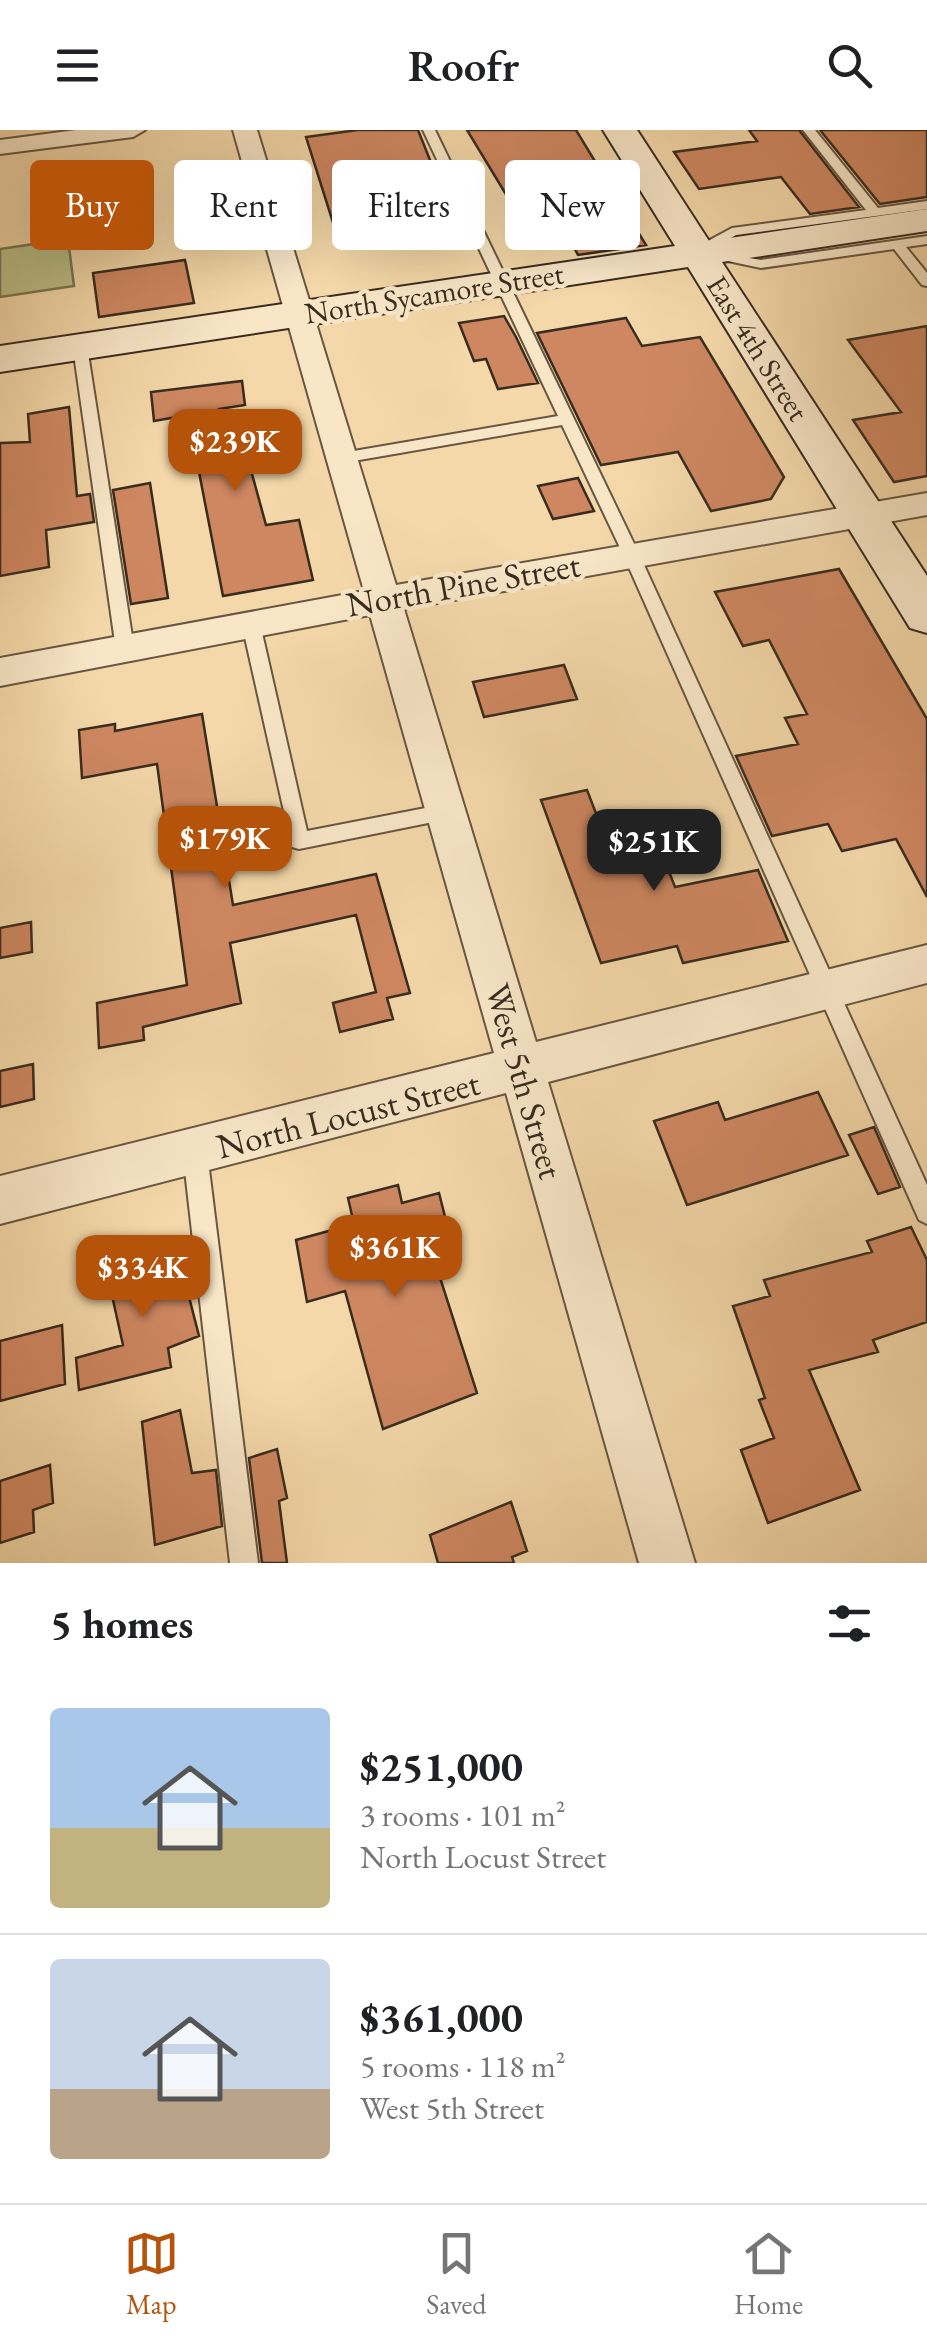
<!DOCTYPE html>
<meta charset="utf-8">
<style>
:root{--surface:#fff;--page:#f2f2f2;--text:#202124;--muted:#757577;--line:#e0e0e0;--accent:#b45309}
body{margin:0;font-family:"EB Garamond",serif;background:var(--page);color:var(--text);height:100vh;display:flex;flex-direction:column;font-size:38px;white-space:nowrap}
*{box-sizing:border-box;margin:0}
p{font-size:32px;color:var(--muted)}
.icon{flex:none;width:55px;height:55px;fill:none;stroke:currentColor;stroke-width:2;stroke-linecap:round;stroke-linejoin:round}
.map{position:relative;height:1433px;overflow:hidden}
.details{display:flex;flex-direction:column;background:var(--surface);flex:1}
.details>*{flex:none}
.hud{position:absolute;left:30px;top:30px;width:868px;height:90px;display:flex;gap:20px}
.price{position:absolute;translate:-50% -85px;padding:0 22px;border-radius:20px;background:var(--accent);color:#fff;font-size:32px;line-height:65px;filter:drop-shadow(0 2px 5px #0008)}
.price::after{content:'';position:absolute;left:50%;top:60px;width:30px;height:22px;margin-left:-15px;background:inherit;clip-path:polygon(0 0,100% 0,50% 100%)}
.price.current{background:#222;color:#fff}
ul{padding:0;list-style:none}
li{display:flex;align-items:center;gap:30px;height:250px;padding:0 50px}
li+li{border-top:2px solid var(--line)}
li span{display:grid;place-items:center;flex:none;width:280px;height:200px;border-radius:10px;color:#555}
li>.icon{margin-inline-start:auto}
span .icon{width:120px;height:120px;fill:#fffc;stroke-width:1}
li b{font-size:42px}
h2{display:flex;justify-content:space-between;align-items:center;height:120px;padding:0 50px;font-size:42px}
.tag{padding:0 35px;border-radius:10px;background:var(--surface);box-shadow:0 10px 40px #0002;font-size:35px;line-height:90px}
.tag.current{background:var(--accent);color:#fff}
header{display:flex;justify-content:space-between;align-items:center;height:130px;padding:0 50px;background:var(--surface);font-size:45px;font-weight:600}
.dock{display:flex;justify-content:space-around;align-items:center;height:140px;border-top:2px solid var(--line);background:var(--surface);font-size:28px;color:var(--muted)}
.dock a{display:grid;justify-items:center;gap:5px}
.dock .current{color:var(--accent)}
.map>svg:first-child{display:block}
.green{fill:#bbbf88;stroke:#7a7654;stroke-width:2.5}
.building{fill:#ce8761;stroke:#382c1f;stroke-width:2.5}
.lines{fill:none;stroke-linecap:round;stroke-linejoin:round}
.lane-casing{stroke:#675742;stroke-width:4}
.street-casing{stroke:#675742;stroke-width:4}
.secondary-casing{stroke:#382c1f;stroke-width:4}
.lane{fill:#f8e6c7;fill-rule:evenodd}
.street{fill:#f8e6c7;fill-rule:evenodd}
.secondary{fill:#f8e6c7;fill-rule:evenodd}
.labels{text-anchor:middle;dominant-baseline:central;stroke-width:9;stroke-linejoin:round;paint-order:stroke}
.far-street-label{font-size:30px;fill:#382c1f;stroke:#f8e6c7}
.street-label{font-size:35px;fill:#382c1f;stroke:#f8e6c7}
</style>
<header><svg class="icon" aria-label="menu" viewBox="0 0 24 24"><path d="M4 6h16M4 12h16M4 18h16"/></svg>Roofr<svg class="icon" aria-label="search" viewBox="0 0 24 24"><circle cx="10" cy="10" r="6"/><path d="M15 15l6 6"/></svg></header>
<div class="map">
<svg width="927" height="1433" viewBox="0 0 927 1433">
<rect width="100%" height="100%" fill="#f4d8a9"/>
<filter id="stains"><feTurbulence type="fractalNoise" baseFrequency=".002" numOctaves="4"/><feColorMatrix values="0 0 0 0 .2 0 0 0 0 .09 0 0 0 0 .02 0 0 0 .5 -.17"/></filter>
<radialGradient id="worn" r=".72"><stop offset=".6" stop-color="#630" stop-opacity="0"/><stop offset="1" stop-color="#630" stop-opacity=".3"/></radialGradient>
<path class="green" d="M68 109 74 156 0 167V119Z"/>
<path class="building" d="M358 0H418L446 70 380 78 384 93 335 99 306 7Z
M467 0H576L646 115 578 125 546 64 510 71Z
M749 0H799L859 77 810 84 781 47 699 59 674 22 757 11Z
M820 0H927V67L880 74Z
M185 130 194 173 99 187 93 143Z
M504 186 516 207 538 253 498 259 486 229 474 231 459 193Z
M626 188 642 216 700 207 784 347 771 369 711 381 678 322 601 335 537 203Z
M927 196V346L894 352 853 290 901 282 848 210Z
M242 251 245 275 219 279 222 296 248 293 252 344 266 395 299 390 313 450 223 466 188 285 154 291 151 262Z
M69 277 77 366 90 364 94 392 46 400 49 437 0 446V313L30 312 28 284Z
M578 348 594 381 553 389 538 356Z
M150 353 168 468 131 474 113 360Z
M839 439 927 589V767L896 709 842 721 828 694 772 706 736 626 798 614 785 588 807 584 769 510 743 516 715 462Z
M564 535 577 569 484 587 473 552Z
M202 584 233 775 376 744 410 863 387 868 393 889 340 902 333 873 376 862 356 785 230 813 241 873 143 897 144 910 99 918 97 873 187 855 157 634 82 648 79 600 115 594V601Z
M587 660 607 712 654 703 675 757 758 740 788 811 683 833 677 816 601 833 541 670Z
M31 792 32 822 0 828V798Z
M33 934 34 969 0 977V941Z
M818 962 848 1025 687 1075 654 991 718 972 725 990Z
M874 997 900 1057 878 1064 849 1005Z
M398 1055 402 1073 439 1063 456 1130 436 1135 477 1263 383 1299 345 1161 307 1172 296 1110 354 1094 348 1068Z
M911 1097 927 1130V1192L873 1210 878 1222 809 1240 860 1360 768 1393 741 1320 774 1308 759 1270 765 1268 733 1176 770 1166 764 1150 872 1122 867 1111Z
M176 1116 199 1206 168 1218 171 1237 79 1260 76 1228 123 1215 107 1143Z
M62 1195 65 1254 0 1271V1211Z
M180 1280 192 1343 216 1340 222 1396 155 1415 142 1292Z
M277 1319 287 1368 279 1371 287 1433H262L249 1328Z
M50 1335 53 1373 33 1380 34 1402 0 1413V1351Z
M511 1372 527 1421 512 1427 514 1433H438L430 1405Z"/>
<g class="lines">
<defs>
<path id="lane" d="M423 0H435L639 424 927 1055V1094L919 1090 623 424 562 295 342 333 334 328 342 323 558 286Z
M803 0H815L878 78 927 71V79L736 105 709 121 761 130 927 106V114L906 117 927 143V156L922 155 894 119 761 138 695 124V118L732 98 866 80Z
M80 213 87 217 134 519 125 526 116 519 73 217Z
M251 487 260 494 307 701 446 674 453 676 456 682 453 688 299 719 292 717 242 494Z
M195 1011 203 1015 207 1023 258 1433H230L183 1023 187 1015Z"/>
<path id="street" d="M76 0H145L133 7 0 24V10Z
M233 0H257L396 455 927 363V385L404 479 536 912 927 815V853L548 952 695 1433H639L506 963 0 1094V1046L494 923 370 485 0 556V528L364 461Z"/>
<path id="secondary" d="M603 0H637L709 111 927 79V101L722 132 927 446V503L910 498 688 137 0 242V216L675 116Z"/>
</defs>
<use href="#lane" class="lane-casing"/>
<use href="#street" class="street-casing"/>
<use href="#secondary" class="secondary-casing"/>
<use href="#lane" class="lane"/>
<use href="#street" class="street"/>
<use href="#secondary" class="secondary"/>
</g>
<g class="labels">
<g class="far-street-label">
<text transform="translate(434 163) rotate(-9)">North Sycamore Street</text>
<text transform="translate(758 218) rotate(58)">East 4th Street</text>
</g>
<g class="street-label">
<text transform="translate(463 454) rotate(-10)">North Pine Street</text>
<text transform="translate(525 951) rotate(74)">West 5th Street</text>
<text transform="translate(348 984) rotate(-14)">North Locust Street</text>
</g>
</g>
<rect width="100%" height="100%" filter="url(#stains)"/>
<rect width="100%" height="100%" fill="url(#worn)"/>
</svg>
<b class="price" style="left:235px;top:364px">$239K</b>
<b class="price" style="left:225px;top:761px">$179K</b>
<b class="price current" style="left:654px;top:764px">$251K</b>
<b class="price" style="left:395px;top:1170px">$361K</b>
<b class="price" style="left:143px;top:1190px">$334K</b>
<div class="hud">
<a class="tag current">Buy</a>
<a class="tag">Rent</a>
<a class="tag">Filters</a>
<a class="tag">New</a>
</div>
</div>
<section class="details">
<h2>5 homes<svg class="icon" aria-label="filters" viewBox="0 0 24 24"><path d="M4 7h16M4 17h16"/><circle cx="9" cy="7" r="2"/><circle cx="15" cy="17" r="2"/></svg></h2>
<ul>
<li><span style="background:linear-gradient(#a9c7e8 60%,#c2b280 0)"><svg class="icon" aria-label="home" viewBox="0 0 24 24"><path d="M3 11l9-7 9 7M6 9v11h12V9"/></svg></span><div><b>$251,000</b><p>3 rooms · 101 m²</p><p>North Locust Street</p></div></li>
<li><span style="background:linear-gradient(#c9d6e8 65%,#b9a48a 0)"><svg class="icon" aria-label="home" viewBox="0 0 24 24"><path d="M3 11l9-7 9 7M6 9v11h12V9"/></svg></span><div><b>$361,000</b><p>5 rooms · 118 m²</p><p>West 5th Street</p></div></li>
</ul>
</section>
<nav class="dock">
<a class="current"><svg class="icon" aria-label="map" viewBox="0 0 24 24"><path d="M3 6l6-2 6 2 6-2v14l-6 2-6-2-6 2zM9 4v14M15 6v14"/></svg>Map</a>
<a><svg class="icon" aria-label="saved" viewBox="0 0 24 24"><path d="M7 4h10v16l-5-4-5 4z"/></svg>Saved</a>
<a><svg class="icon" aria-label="home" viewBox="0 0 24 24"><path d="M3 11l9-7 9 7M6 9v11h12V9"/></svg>Home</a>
</nav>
